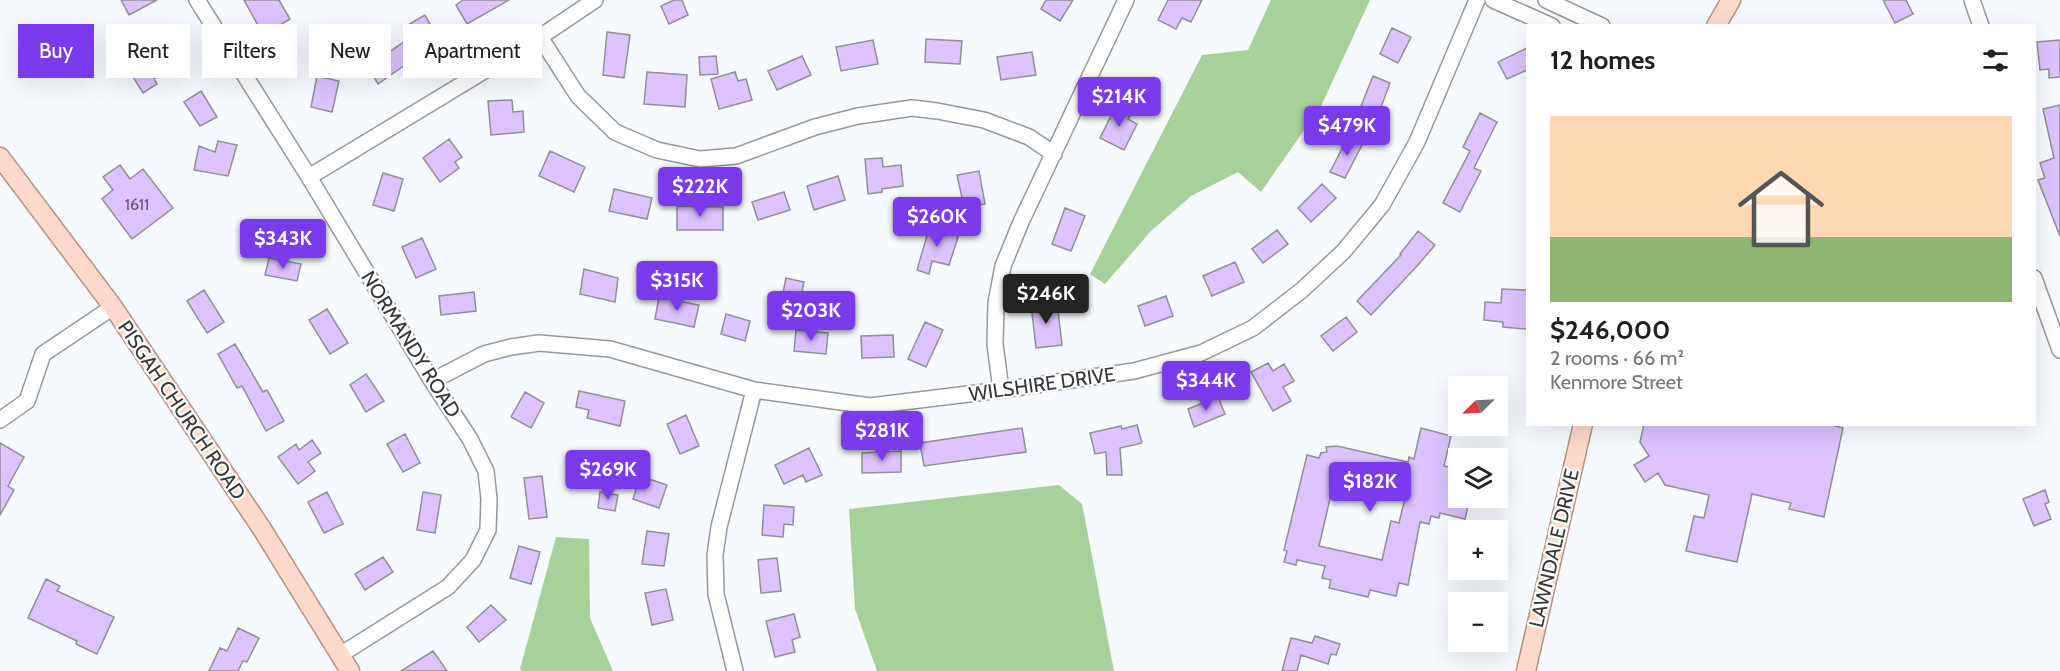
<!DOCTYPE html>
<meta charset="utf-8">
<style>
:root{--surface:#fff;--page:#f2f2f2;--text:#202124;--muted:#757577;--line:#e0e0e0;--accent:#7c3aed}
body{margin:0;font-family:Cabin,sans-serif;background:var(--page);color:var(--text);height:100vh;display:flex;flex-direction:column;font-size:22px;white-space:nowrap}
*{box-sizing:border-box;margin:0}
p{font-size:20px;color:var(--muted)}
.icon{flex:none;width:33px;height:33px;fill:none;stroke:currentColor;stroke-width:2;stroke-linecap:round;stroke-linejoin:round}
.map{position:relative;flex:1;overflow:hidden}
.drawer{position:absolute;left:1526px;top:24px;width:510px;height:402px;display:flex;flex-direction:column;background:var(--surface);border-radius:0px;box-shadow:0 6px 24px #0002}
.drawer>*{flex:none}
.hud{position:absolute;left:18px;top:24px;width:570px;height:54px;display:flex;gap:12px}
.needle{width:39px;rotate:246deg}
.fabs{position:absolute;left:1448px;top:376px;display:grid;gap:12px}
.fabs a{display:grid;place-items:center;width:60px;height:60px;border-radius:0px;background:var(--surface);box-shadow:0 6px 24px #0002;font-size:30px}
.price{position:absolute;translate:-50% -51px;padding:0 14px;border-radius:6px;background:var(--accent);color:#fff;font-size:20px;line-height:39px;filter:drop-shadow(0 2px 3px #0008)}
.price::after{content:'';position:absolute;left:50%;top:36px;width:18px;height:14px;margin-left:-9px;background:inherit;clip-path:polygon(0 0,100% 0,50% 100%)}
.price.current{background:#222;color:#fff}
ul{padding:0;list-style:none}
li{display:grid;align-content:center;gap:12px;height:318px;padding:0 24px}
li+li{border-top:2px solid var(--line)}
li span{display:grid;place-items:center;height:186px;border-radius:0px;color:#555}
li>.icon{margin-inline-start:auto}
span .icon{width:108px;height:108px;fill:#fffc;stroke-width:1}
li b{font-size:26px}
h2{display:flex;justify-content:space-between;align-items:center;height:72px;padding:0 24px;font-size:26px}
.pill{padding:0 21px;border-radius:0px;background:var(--surface);box-shadow:0 6px 24px #0002;font-size:21px;line-height:54px}
.pill.current{background:var(--accent);color:#fff}
.map>svg:first-child{display:block}
.forest{fill:#a8d09a}
.building{fill:#ddc3ff;stroke:#919094;stroke-width:1.5;fill-rule:evenodd}
.lines{fill:none;stroke-linecap:round;stroke-linejoin:round}
.minor-casing{stroke:#96999c;stroke-width:18}
.major-casing{stroke:#b49181;stroke-width:21}
.minor{stroke:#fff;stroke-width:15}
.major{stroke:#fbdacb;stroke-width:18}
.labels{text-anchor:middle;dominant-baseline:central;stroke-width:4.5;stroke-linejoin:round;paint-order:stroke}
.number-label{font-size:16px;fill:#5f5969}
.street-label{font-size:20px;fill:#353637;stroke:#fff}
</style>
<div class="map">
<svg width="2060" height="671" viewBox="0 0 2060 671">
<rect width="100%" height="100%" fill="#f7fafe"/>
<path class="forest" d="M1271 0H1370L1321 106 1261 192 1238 172 1191 196 1151 231 1105 284 1090 274 1202 55 1248 50Z
M1059 485 1082 504 1114 671H877L855 609 849 509Z
M556 537 589 539 590 618 613 671H522L520 669Z"/>
<path class="building" d="M121 0H157L129 15Z
M244 0H279L290 19 280 25 287 38 270 47Z
M463 0H509L467 24 456 5Z
M674 0H682L688 15 669 24 661 6Z
M1046 0H1073L1060 21 1041 9Z
M1168 0H1202L1191 22 1182 18 1176 29 1158 20Z
M1883 0H1906L1913 14 1895 23Z
M425 15 441 44 423 55 422 53 378 84 368 67 412 36 406 26Z
M1392 28 1411 37 1398 63 1380 54Z
M607 32 630 35 624 78 603 75Z
M162 34 181 62 154 79 157 84 143 93 133 77 156 62 145 45Z
M926 39 962 41 960 64 925 62Z
M873 40 878 64 841 71 836 47Z
M2060 40V77L2049 78V69L2040 70 2037 42Z
M1527 48V70L1507 79 1498 62Z
M1032 52 1036 75 1001 80 997 57Z
M716 56 718 74 700 75 699 57Z
M802 56 811 75 777 90 768 71Z
M647 72 687 75 685 107 644 104Z
M735 72 738 81 746 79 752 100 719 109 711 79Z
M317 76 339 81 332 112 311 107Z
M1373 76 1390 83 1377 118 1359 111Z
M201 91 217 117 200 126 184 102Z
M512 100 513 112 523 111 524 132 491 135 488 101Z
M1117 104 1132 112 1128 119 1137 124 1124 150 1100 138Z
M2060 105V236L2038 180 2045 178 2040 163 2054 158 2043 109Z
M1480 113 1497 122 1474 168 1481 171 1460 212 1443 203 1470 151 1463 147Z
M1349 135 1363 143 1345 178 1330 172Z
M449 139 462 157 455 162 459 168 440 182 423 158Z
M218 141 237 145 228 176 194 170 199 146 215 152Z
M550 151 585 167 574 192 539 176Z
M882 158 883 167 901 165 903 186 882 189V192L868 194 865 159Z
M120 165 130 179 143 169 173 208 132 239 102 199 113 190 103 177Z
M979 171 985 204 969 206 967 201 963 202 957 175Z
M383 173 403 179 394 211 373 205Z
M838 176 845 200 814 210 807 186Z
M1322 184 1336 198 1311 222 1298 208Z
M614 189 652 198 647 219 609 211Z
M784 192 790 210 758 220 752 202Z
M677 206 723 207V230H677Z
M1065 208 1085 216 1071 251 1052 244Z
M930 225 959 234 949 265 932 261 929 274 917 270Z
M1277 230 1288 244 1263 263 1252 249Z
M1418 231 1435 245 1418 265 1371 315 1357 301 1401 255 1400 254Z
M422 238 436 269 416 278 402 247Z
M269 258 301 264 297 281 265 275Z
M1235 262 1244 282 1212 296 1203 276Z
M584 269 618 278 615 302 580 294Z
M786 278 804 282 800 301 782 298Z
M1502 289 1527 290V329L1503 327V322L1484 320 1485 302 1501 303Z
M204 290 224 322 207 333 187 301Z
M474 292 476 311 441 315 439 296Z
M1166 296 1173 316 1145 326 1138 306Z
M659 297 699 305 694 327 655 319Z
M1057 302 1062 345 1036 348 1031 304Z
M327 309 348 343 330 354 309 320Z
M726 314 750 321 745 341 721 334Z
M1346 317 1357 332 1333 351 1321 336Z
M925 322 943 330 926 367 908 359Z
M796 330 828 333 826 354 794 351Z
M893 335 894 357 862 358 861 336Z
M235 344 263 392 267 390 284 421 266 431 242 386 237 388 218 354Z
M1268 363 1273 371 1284 364 1294 381 1283 387 1291 401 1273 411 1251 372Z
M366 374 384 401 366 412 350 385Z
M579 391 625 401 620 426 587 418 589 410 576 407Z
M525 392 544 403 531 428 511 417Z
M1218 397 1225 414 1194 427 1188 409Z
M686 415 699 446 680 454 667 424Z
M1644 424H1828L1843 428 1824 517 1789 509 1791 503 1752 494 1737 562 1686 551 1694 516 1704 518 1709 495 1665 485 1658 473 1645 482 1634 465 1649 456 1640 442Z
M1137 425 1142 443 1120 448 1122 475H1107L1106 452 1095 454 1090 433 1121 426 1122 429Z
M1022 428 1026 452 924 466 920 443Z
M1421 428 1451 436 1444 466 1450 467 1449 473 1458 475V498H1470L1465 519 1440 513 1439 518 1431 516 1429 524 1420 522 1408 585 1399 583 1396 596 1370 590 1368 597 1329 588 1331 580 1322 578 1325 566 1297 560 1296 565 1284 562 1287 551 1284 550 1307 455 1319 458 1321 453 1327 452 1326 447 1337 446 1408 462 1409 457 1414 459ZM1336 473 1399 487 1397 496 1405 498 1399 523 1391 521 1382 560 1319 546Z
M405 434 420 463 403 472 387 444Z
M312 440 321 453 308 462 315 471 298 484 278 457 296 444 299 450Z
M0 443 24 457 8 486 14 490 0 515Z
M809 448 822 475 806 482 803 475 784 484 775 465Z
M901 451V472L862 473V453Z
M542 476 547 517 529 519 524 478Z
M640 476 667 485 659 508 633 499Z
M2045 490 2049 502 2045 504 2051 519 2034 526 2023 499Z
M327 492 343 524 324 533 308 502Z
M423 492 441 495 435 533 417 530Z
M600 492 618 495 615 511 598 508Z
M764 505 794 507 793 525 784 524 783 537 762 535Z
M647 531 669 534 664 566 642 564Z
M519 546 540 552 531 584 510 578Z
M383 557 393 572 365 590 355 574Z
M777 558 781 591 761 593 758 560Z
M46 579 60 586 57 591 114 617 97 654 76 644 77 641 28 618Z
M666 589 673 620 652 625 645 593Z
M491 605 506 620 479 642 467 627Z
M794 614 800 637 792 640 795 652 775 657 766 621Z
M238 628 259 638 247 662 243 661 238 671H209L220 648 227 651Z
M1315 636 1340 644 1336 655 1331 654 1328 664 1301 655 1297 671H1282L1291 638 1312 643Z
M433 651 447 671H401Z"/>
<g class="lines">
<defs>
<path id="minor" d="M197 0 309 177 432 381 470 439 486 471 489 499 488 530 473 560 448 587 340 655
M1493 0 1552 26
M1546 0 1602 26
M1972 0 1981 26
M540 37 578 96 615 132 657 150 700 159 736 156 815 127 858 116 912 108 937 111 984 120 1029 137 1054 154
M309 177 540 37 595 0
M2034 278 2060 350
M432 381 484 354 511 347 539 343 610 349 754 390 870 406 1001 390 1134 371 1201 353 1253 328 1302 290 1343 252 1382 205 1417 142 1477 0
M1001 390 995 344 996 303 1003 266 1021 222 1126 0
M0 420 27 401 43 354 113 307
M735 671 716 594 715 555 719 527 754 390"/>
<path id="major" d="M1716 26 1731 0
M0 157 113 307 262 529 350 671
M1526 671 1583 424"/>
</defs>
<use href="#minor" class="minor-casing"/>
<use href="#major" class="major-casing"/>
<use href="#minor" class="minor"/>
<use href="#major" class="major"/>
</g>
<g class="labels">
<g class="number-label">
<text x="137" y="204">1611</text>
</g>
<g class="street-label">
<text transform="translate(411 344) rotate(58)">NORMANDY ROAD</text>
<text transform="translate(1042 384) rotate(-8)">WILSHIRE DRIVE</text>
<text transform="translate(182 410) rotate(56)">PISGAH CHURCH ROAD</text>
<text transform="translate(1554 548) rotate(-77)">LAWNDALE DRIVE</text>
</g>
</g>
</svg>
<div class="fabs">
<a><svg class="needle" viewBox="-14 -14 28 28"><path d="M0-13l5 13h-10z" fill="#e53935"/><path d="M0 13l5-13h-10z" fill="#757577"/></svg></a>
<a><svg class="icon" aria-label="layers" viewBox="0 0 24 24"><path d="M12 4l9 5-9 5-9-5zM3 14l9 5 9-5"/></svg></a>
<a>+</a>
<a>−</a>
</div>
<b class="price" style="left:1119px;top:128px">$214K</b>
<b class="price" style="left:1347px;top:157px">$479K</b>
<b class="price" style="left:700px;top:218px">$222K</b>
<b class="price" style="left:937px;top:248px">$260K</b>
<b class="price" style="left:283px;top:270px">$343K</b>
<b class="price" style="left:677px;top:312px">$315K</b>
<b class="price current" style="left:1046px;top:325px">$246K</b>
<b class="price" style="left:811px;top:342px">$203K</b>
<b class="price" style="left:1206px;top:412px">$344K</b>
<b class="price" style="left:882px;top:462px">$281K</b>
<b class="price" style="left:608px;top:501px">$269K</b>
<b class="price" style="left:1370px;top:513px">$182K</b>
<div class="hud">
<a class="pill current">Buy</a>
<a class="pill">Rent</a>
<a class="pill">Filters</a>
<a class="pill">New</a>
<a class="pill">Apartment</a>
</div>
<section class="drawer">
<h2>12 homes<svg class="icon" aria-label="filters" viewBox="0 0 24 24"><path d="M4 7h16M4 17h16"/><circle cx="9" cy="7" r="2"/><circle cx="15" cy="17" r="2"/></svg></h2>
<ul>
<li><span style="background:linear-gradient(#ffd9b3 65%,#8fb573 0)"><svg class="icon" aria-label="home" viewBox="0 0 24 24"><path d="M3 11l9-7 9 7M6 9v11h12V9"/></svg></span><div><b>$246,000</b><p>2 rooms · 66 m²</p><p>Kenmore Street</p></div></li>
</ul>
</section>
</div>
